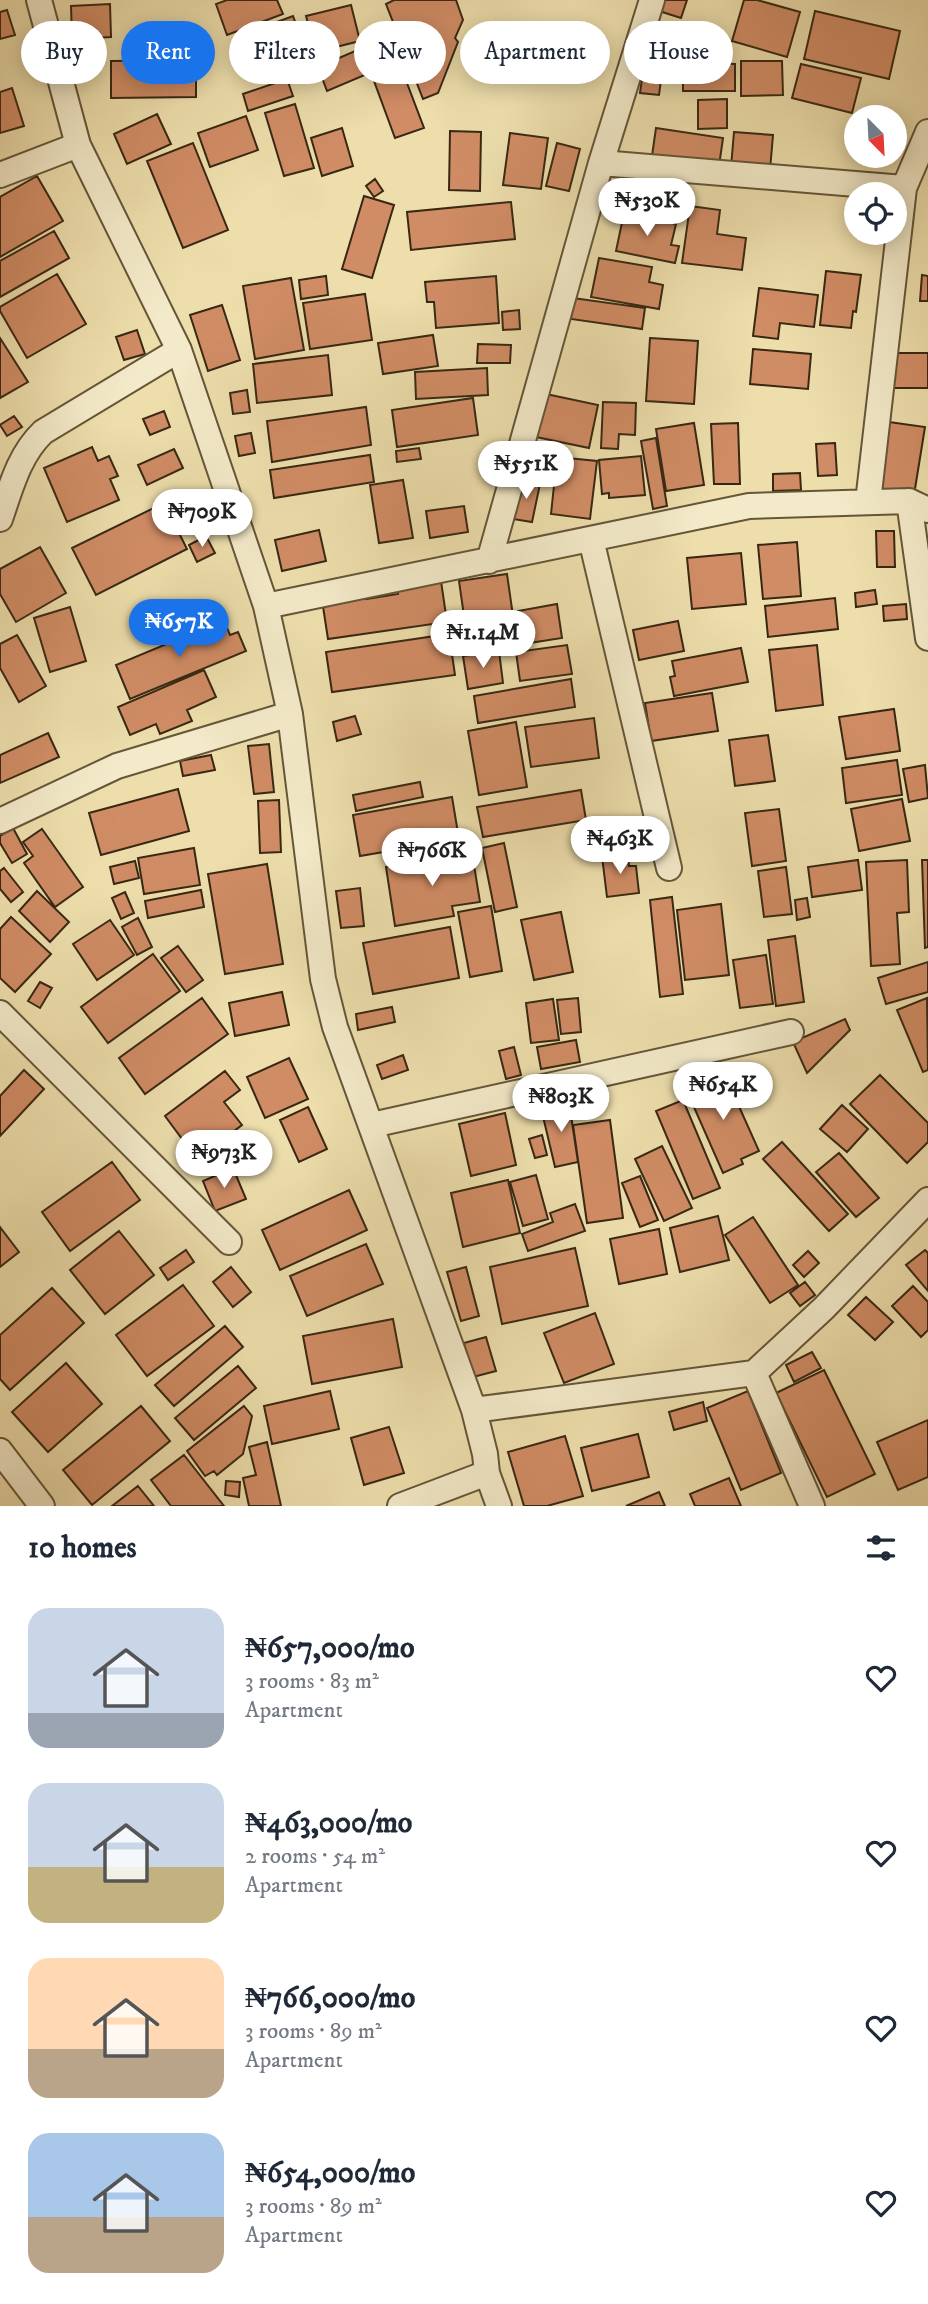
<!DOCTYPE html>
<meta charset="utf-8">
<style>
:root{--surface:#fff;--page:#f6f6f7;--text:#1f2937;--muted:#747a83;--accent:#1a73e8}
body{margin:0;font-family:"IM FELL DW Pica",serif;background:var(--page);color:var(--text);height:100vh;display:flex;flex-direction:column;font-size:26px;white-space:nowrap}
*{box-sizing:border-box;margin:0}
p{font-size:23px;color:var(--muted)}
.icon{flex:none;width:38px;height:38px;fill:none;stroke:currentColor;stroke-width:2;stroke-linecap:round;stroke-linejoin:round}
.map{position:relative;height:1506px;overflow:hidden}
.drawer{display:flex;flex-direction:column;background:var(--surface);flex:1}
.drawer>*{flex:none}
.top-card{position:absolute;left:21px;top:21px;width:887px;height:63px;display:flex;gap:14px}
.needle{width:46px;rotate:156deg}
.buttons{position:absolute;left:844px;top:105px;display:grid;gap:14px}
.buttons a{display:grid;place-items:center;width:63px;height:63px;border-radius:50%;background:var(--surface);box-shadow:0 4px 18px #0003;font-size:35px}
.price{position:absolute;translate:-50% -60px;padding:0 16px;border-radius:24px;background:#fff;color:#222;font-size:23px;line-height:46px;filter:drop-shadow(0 2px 4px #0008)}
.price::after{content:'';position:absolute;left:50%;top:42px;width:21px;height:16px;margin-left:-10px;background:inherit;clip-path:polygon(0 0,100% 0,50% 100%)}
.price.on{background:var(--accent);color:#fff}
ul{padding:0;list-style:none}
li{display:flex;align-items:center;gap:21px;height:175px;padding:0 28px}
li span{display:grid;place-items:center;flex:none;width:196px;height:140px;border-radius:21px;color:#555}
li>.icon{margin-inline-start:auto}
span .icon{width:84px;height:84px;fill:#fffc;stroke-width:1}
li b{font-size:30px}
h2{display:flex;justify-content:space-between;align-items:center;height:84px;padding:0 28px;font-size:30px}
.tag{padding:0 24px;border-radius:32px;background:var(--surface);box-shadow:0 4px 18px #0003;font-size:24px;line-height:63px}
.tag.on{background:var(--accent);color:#fff}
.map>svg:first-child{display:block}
.building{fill:#d08c65;stroke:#382813;stroke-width:2}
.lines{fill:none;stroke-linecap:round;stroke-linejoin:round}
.street-casing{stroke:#655639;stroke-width:28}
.street{stroke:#f3eac9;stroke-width:24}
</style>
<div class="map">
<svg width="928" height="1506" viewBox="0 0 928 1506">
<rect width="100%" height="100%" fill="#eddeac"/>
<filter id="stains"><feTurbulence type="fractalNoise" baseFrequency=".00286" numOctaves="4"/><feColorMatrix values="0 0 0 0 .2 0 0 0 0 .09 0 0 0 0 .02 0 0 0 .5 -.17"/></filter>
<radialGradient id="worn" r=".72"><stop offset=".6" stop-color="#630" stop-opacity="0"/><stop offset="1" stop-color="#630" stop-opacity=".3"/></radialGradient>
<path class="building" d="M227 0H277L283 14 227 35 216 4Z
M394 0H456L463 20 455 38 458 42 438 93 423 99 386 4Z
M663 0H687L681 18 659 11Z
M744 0H757L800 12 787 57 732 41Z
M110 4 111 37 72 39 71 6Z
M351 5 360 41 316 52 306 16Z
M7 10 15 35 0 39V12Z
M815 11 900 31 889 79 804 59Z
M293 16 304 46 266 60 255 30Z
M376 42 386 66 327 91 318 67Z
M196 60V97L111 98V61Z
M741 61H782L783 95 741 96Z
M683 63 735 64V91H683Z
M801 64 861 78 852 113 792 98Z
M402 70 424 128 395 138 374 81Z
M643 71 662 73 659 95 640 93Z
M287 79 293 96 248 111 243 94Z
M12 88 24 126 0 133V92Z
M727 99V128L698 129V100Z
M295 104 314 168 284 176 265 113Z
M157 114 171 144 127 164 114 134Z
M246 116 258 150 210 167 198 133Z
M342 128 353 166 322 176 311 138Z
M656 128 723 138 719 166 652 156Z
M450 131 481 132 480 191 449 190Z
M734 132 773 135 770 170 731 167Z
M510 133 548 138 541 189 503 185Z
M193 143 228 230 183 248 147 161Z
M557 143 580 149 569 191 546 186Z
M37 176 63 221 0 257V197Z
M375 179 383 191 374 197 366 186Z
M364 196 394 205 372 278 342 269Z
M511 202 515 239 411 250 407 212Z
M690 206 720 210 717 234 746 238 742 270 682 263Z
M624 213 676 224 671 245 679 246 675 263 616 251Z
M54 231 69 258 0 297V261Z
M599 258 652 267 649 282 663 285 659 309 591 297Z
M826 271 861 275 856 312 853 311 851 328 820 325Z
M57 274 86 324 27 358 0 311V307Z
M922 275 928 276V301H920Z
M326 276 328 295 301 299 299 280Z
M496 276 499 323 436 328 434 302H427L425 282Z
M291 278 304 350 255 359 243 286Z
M759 288 818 295 814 327 780 323 778 339 753 336Z
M365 294 372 340 310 349 303 303Z
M573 298 645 308 642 329 571 319Z
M222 305 240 360 208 371 190 315Z
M519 310 520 329 503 330 502 312Z
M137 330 145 354 124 360 116 337Z
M433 335 438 366 383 374 378 343Z
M0 338 28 382 0 398Z
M650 338 698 341 694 404 646 401Z
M478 344 511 345 510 363H477Z
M753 349 811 354 808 389 750 384Z
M890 353H928V388H890Z
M328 355 332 395 257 403 253 364Z
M487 368 488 395 416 399 415 372Z
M247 390 250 412 233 414 230 393Z
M546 394 598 405 589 448 536 437Z
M473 398 478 435 397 447 392 410Z
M603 402 636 403 635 435 619 434 618 449 601 448Z
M366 407 371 445 272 462 267 421Z
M164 411 170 427 150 435 143 419Z
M14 416 22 427 7 436 0 425Z
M889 422 925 427 914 495 879 490Z
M694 423 704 485 666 491 656 429Z
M738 423 740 484H714L711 424Z
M251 433 255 453 239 456 235 436Z
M656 438 667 506 653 509 641 441Z
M835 443 837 475 818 476 816 444Z
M92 447 98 461 109 456 118 476 110 479 119 500 67 522 44 468Z
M419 448 421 459 397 462 396 451Z
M174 449 183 468 147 485 138 465Z
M370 455 374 482 274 498 270 470Z
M641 456 645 495 609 498V493L602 494 599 460Z
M557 457 597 461 590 519 551 514Z
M800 473 801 490 773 491V474Z
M403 480 413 538 379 543 370 485Z
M521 480 540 484 532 522 513 519Z
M164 503 187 549 96 595 72 548Z
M464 506 468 532 430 538 426 511Z
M319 530 326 561 282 571 275 540Z
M876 531H894L895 567H877Z
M206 536 215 553 197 562 189 545Z
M797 542 801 596 763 599 758 545Z
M40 547 66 593 16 622 0 594V569Z
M741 553 746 604 692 609 687 558Z
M507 574 517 644 469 651 459 581Z
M441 581 447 622 328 639 322 600 365 594 366 599 398 594V588Z
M875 590 877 604 856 607 855 593Z
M835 598 838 629 768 637 765 606Z
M557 604 562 638 523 644 518 611Z
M906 604 907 619 884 621 883 606Z
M70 607 86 661 50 672 34 618Z
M224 620 230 635 238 632 246 651 130 699 116 665Z
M678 621 684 651 639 660 633 630Z
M449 634 455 675 332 692 326 652Z
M17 635 46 686 19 702 0 668V644Z
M567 645 572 674 520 681 516 652Z
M817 645 823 705 776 711 769 650Z
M741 648 748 682 674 696 670 677 675 676 672 661Z
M499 651 503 683 468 689 463 656Z
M204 670 216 697 187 710 192 721 160 734 156 724 130 735 118 707Z
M571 679 575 707 478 723 474 696Z
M712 693 718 731 651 741 645 703Z
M894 709 900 751 846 759 839 717Z
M355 716 361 734 337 741 333 722Z
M594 718 599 758 531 767 525 727Z
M516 722 527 787 479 795 468 731Z
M48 733 59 757 0 783V755Z
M768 735 775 781 735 786 729 740Z
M269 744 274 792 254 794 248 746Z
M211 755 215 770 183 776 180 761Z
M897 760 902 795 846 803 842 768Z
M925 765 928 798 909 802 903 769Z
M420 782 423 797 356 811 353 795Z
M178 789 189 831 101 855 89 813Z
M581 790 586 820 483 837 477 807Z
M452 797 459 839 360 856 353 815Z
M902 799 910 841 859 851 851 809Z
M279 800 281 852 260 853 258 801Z
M779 809 786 861 752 866 745 813Z
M13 828 27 854 12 863 0 843V836Z
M42 829 83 887 55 907 24 863 33 856 23 842Z
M504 843 517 907 495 912 482 848Z
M194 848 200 885 144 894 138 858Z
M472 853 480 902 452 906 454 916 395 926 386 867Z
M627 853 629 866H636L639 893 607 897 602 856Z
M858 860 862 890 812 897 808 867Z
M907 860 909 912 897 913 900 964 871 966 866 862Z
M922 860H928V947L925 948Z
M135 861 139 878 114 884 110 867Z
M267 864 283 964 225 974 208 874Z
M786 867 792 914 764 917 758 871Z
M4 868 23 892 11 902 0 889V871Z
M360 888 364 926 341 928 336 891Z
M201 890 204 907 148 918 145 901Z
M37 891 69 922 50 942 19 911Z
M125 892 134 913 121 919 112 898Z
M672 897 683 994 660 997 650 900Z
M807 898 810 917 797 920 795 900Z
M721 904 729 975 685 980 677 910Z
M491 906 502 971 470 977 458 912Z
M561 912 573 972 534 980 521 920Z
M11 917 51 954 15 992 0 978V929Z
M138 918 152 947 137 955 122 927Z
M110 920 134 955 97 980 73 944Z
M450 927 459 978 373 994 363 943Z
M795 936 804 1002 776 1006 768 940Z
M178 946 203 980 186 992 161 958Z
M153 954 180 991 108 1043 81 1007Z
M766 955 773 1004 740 1008 733 960Z
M928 962V992L886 1004 878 978Z
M40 982 52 988 40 1008 28 1001Z
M282 992 289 1025 235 1036 229 1003Z
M202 998 228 1034 145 1094 119 1058Z
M578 998 581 1032 561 1034 557 1000Z
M927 998 928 1070 923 1072 897 1010Z
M553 999 559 1040 531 1043 526 1003Z
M392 1007 395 1022 358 1030 356 1014Z
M845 1019 850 1030 807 1073 793 1042Z
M576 1040 580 1062 541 1069 537 1047Z
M514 1047 521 1075 506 1079 499 1051Z
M403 1055 408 1070 382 1079 377 1065Z
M289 1058 308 1099 265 1118 247 1077Z
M24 1070 44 1089 0 1136V1096Z
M225 1071 240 1090 224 1102 242 1125 197 1159 165 1116Z
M724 1073 759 1151 741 1159 743 1164 723 1173 686 1089Z
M880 1075 928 1123V1142L907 1163 850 1104Z
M683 1100 720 1188 693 1199 656 1111Z
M569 1102 578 1162 555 1167 541 1108Z
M842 1105 868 1129 847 1152 820 1129Z
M308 1107 327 1149 299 1162 280 1120Z
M505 1113 516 1165 471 1176 459 1124Z
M610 1120 623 1218 587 1223 573 1125Z
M542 1135 547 1155 535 1158 529 1139Z
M782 1142 848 1214 829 1231 763 1159Z
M662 1146 692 1208 664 1221 635 1159Z
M839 1153 879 1198 856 1217 816 1172Z
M112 1162 140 1200 70 1251 42 1212Z
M233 1168 246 1199 215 1211 203 1181Z
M536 1175 548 1219 523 1226 510 1182Z
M640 1176 658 1220 640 1227 622 1183Z
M508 1180 520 1233 463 1247 451 1193Z
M349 1190 367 1230 280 1270 262 1230Z
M575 1204 585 1231 528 1251 522 1234 553 1222 550 1213Z
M718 1216 729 1260 680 1272 670 1228Z
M753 1217 798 1285 770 1303 725 1235Z
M0 1227 19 1252 0 1267Z
M659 1229 667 1274 619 1284 610 1239Z
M119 1231 154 1275 105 1314 70 1270Z
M366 1244 383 1284 307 1316 290 1276Z
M575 1248 588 1306 502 1324 490 1267Z
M186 1250 194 1262 168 1280 160 1268Z
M925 1250 928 1253V1291L906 1265Z
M808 1251 819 1263 804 1277 793 1265Z
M231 1267 251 1292 233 1307 213 1282Z
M466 1267 479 1316 461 1321 447 1272Z
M805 1282 815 1295 800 1306 790 1293Z
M183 1285 214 1326 147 1376 116 1335Z
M913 1286 928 1302V1330L921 1337 892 1306Z
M52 1288 84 1323 10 1390 0 1379V1335Z
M866 1297 893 1322 875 1340 848 1315Z
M595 1313 614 1364 564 1383 544 1333Z
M393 1319 402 1367 312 1384 303 1336Z
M225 1326 243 1347 174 1406 155 1385Z
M486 1337 496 1371 473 1377 464 1343Z
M812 1352 821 1368 794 1382 786 1365Z
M66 1363 102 1404 48 1452 12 1412Z
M238 1366 256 1388 194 1440 175 1418Z
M824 1370 875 1474 827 1497 776 1393Z
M330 1391 339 1429 272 1444 264 1406Z
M748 1391 781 1473 741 1490 707 1408Z
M703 1402 707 1421 674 1430 669 1412Z
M141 1406 170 1441 92 1505 63 1470Z
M244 1406 252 1416 243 1454 217 1475 214 1471 205 1476 187 1451Z
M928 1420V1477L898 1490 877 1442Z
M389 1427 404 1473 364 1485 351 1438Z
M638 1434 649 1477 592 1491 581 1448Z
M565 1436 583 1496 547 1506H524L508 1452Z
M267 1442 281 1506H249L243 1478 256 1475 249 1447Z
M184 1455 224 1506H171L151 1480Z
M729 1478 741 1506H695L690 1494Z
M226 1481 240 1482 239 1497 225 1495Z
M138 1486 154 1506H112Z
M659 1492 665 1506H626Z"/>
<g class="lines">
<defs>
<path id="street" d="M39 0 78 145 179 350 266 606 290 714 323 979 335 1027 474 1410 485 1454 487 1473 499 1506
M601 163 904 188
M0 175 78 145
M909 501 928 638
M868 502 904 188 928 132
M0 519C11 487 19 455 43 432L179 350
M591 539 669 868
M489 561 601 163 652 0
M266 606 749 506 909 501 928 510
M0 821 117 766 290 714
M0 1013 229 1242
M372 1125 791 1032
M754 1373 812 1506
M474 1410 754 1373 824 1308 928 1200
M0 1451 42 1506
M400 1506 487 1473"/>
</defs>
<use href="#street" class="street-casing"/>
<use href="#street" class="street"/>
</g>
<rect width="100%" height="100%" filter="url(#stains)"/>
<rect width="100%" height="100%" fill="url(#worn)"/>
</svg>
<div class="buttons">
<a><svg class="needle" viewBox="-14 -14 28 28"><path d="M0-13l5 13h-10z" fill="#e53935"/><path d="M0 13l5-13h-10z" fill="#747a83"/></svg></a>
<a><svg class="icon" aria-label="locate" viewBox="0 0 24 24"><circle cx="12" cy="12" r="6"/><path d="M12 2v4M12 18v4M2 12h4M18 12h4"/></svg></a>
</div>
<b class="price" style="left:647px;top:238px">₦530K</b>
<b class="price" style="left:526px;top:501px">₦551K</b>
<b class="price" style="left:202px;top:549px">₦709K</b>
<b class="price on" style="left:179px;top:659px">₦657K</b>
<b class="price" style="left:483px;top:670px">₦1.14M</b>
<b class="price" style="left:620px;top:876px">₦463K</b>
<b class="price" style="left:432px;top:888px">₦766K</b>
<b class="price" style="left:723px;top:1122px">₦654K</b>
<b class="price" style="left:561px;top:1134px">₦803K</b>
<b class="price" style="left:224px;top:1190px">₦973K</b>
<div class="top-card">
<a class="tag">Buy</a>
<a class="tag on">Rent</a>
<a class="tag">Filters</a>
<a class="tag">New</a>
<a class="tag">Apartment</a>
<a class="tag">House</a>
</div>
</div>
<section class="drawer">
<h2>10 homes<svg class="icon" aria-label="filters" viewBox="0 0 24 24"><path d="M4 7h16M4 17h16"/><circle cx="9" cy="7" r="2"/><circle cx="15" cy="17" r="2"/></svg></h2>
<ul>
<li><span style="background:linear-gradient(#c9d6e8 75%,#9aa5b1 0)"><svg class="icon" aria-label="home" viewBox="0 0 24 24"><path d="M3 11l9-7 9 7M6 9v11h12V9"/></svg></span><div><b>₦657,000/mo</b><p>3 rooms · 83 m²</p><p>Apartment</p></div><svg class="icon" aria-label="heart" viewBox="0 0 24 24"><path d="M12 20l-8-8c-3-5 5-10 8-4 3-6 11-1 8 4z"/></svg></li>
<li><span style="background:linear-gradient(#c9d6e8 60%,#c2b280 0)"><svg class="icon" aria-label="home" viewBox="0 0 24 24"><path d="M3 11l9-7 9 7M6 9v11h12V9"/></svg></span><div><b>₦463,000/mo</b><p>2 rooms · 54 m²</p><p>Apartment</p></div><svg class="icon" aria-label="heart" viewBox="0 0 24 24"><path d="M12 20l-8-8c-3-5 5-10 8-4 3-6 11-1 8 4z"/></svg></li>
<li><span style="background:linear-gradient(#ffd9b3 65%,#b9a48a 0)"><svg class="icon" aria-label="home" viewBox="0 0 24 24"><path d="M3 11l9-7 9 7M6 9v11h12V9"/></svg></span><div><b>₦766,000/mo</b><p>3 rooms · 89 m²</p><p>Apartment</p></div><svg class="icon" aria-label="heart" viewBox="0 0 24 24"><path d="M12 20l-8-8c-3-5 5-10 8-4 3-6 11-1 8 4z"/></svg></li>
<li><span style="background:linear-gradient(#a9c7e8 60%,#b9a48a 0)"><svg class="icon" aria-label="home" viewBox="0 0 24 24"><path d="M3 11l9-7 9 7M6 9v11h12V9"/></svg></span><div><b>₦654,000/mo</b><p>3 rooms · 89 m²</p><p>Apartment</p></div><svg class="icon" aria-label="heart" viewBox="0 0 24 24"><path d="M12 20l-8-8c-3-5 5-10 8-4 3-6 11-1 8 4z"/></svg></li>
</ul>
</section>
